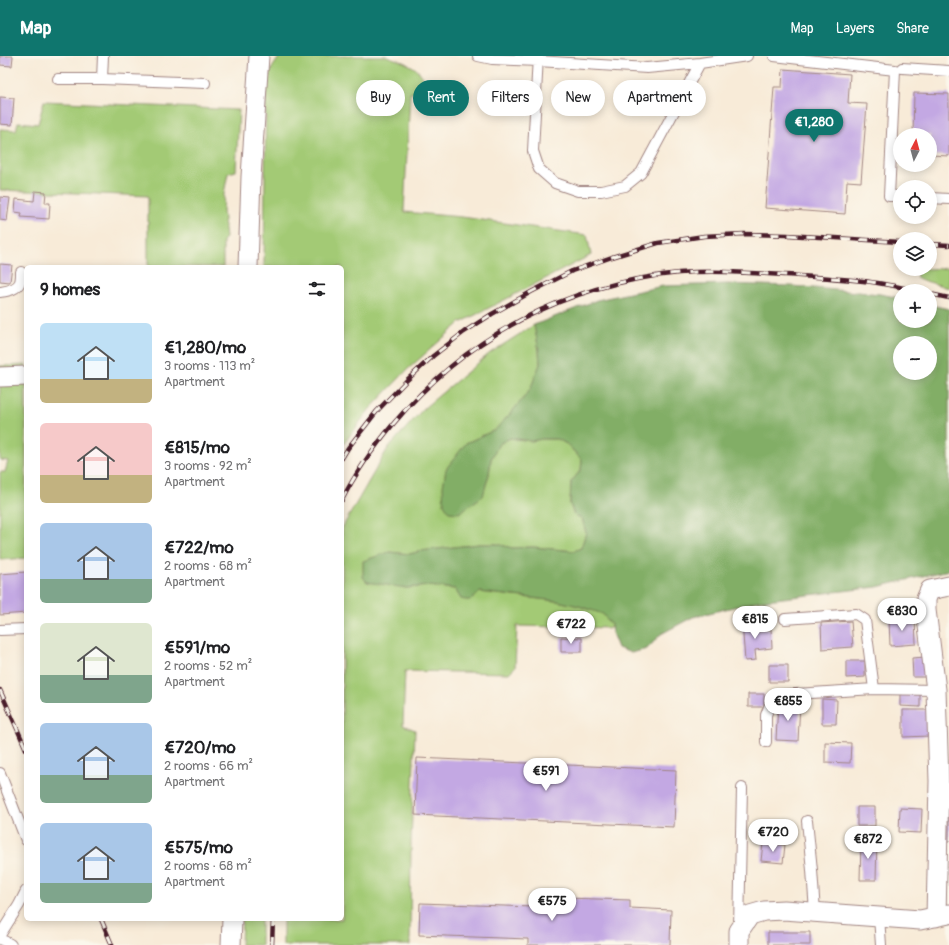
<!DOCTYPE html>
<meta charset="utf-8">
<style>
:root{--surface:#fff;--page:#f6f6f6;--text:#202124;--muted:#757577;--accent:#0f766e}
body{margin:0;font-family:Pangolin,sans-serif;background:var(--page);color:var(--text);height:100vh;display:flex;flex-direction:column;font-size:15px;white-space:nowrap}
*{box-sizing:border-box;margin:0}
p{font-size:13px;color:var(--muted)}
.icon{flex:none;width:22px;height:22px;fill:none;stroke:currentColor;stroke-width:2;stroke-linecap:round;stroke-linejoin:round}
.map{position:relative;flex:1;overflow:hidden}
.details{position:absolute;left:24px;top:209px;width:320px;height:656px;display:flex;flex-direction:column;background:var(--surface);border-radius:6px;box-shadow:0 2px 10px #0003}
.details>*{flex:none}
.hud{position:absolute;left:356px;top:24px;width:380px;height:36px;display:flex;gap:8px}
.needle{width:26px;rotate:6deg}
.buttons{position:absolute;left:893px;top:72px;display:grid;gap:8px}
.buttons a{display:grid;place-items:center;width:44px;height:44px;border-radius:50%;background:var(--surface);box-shadow:0 2px 10px #0003;font-size:20px}
.price{position:absolute;translate:-50% -34px;padding:0 9px;border-radius:14px;background:#fff;color:#222;font-size:13px;line-height:26px;filter:drop-shadow(0 1px 2px #0008)}
.price::after{content:'';position:absolute;left:50%;top:24px;width:12px;height:9px;margin-left:-6px;background:inherit;clip-path:polygon(0 0,100% 0,50% 100%)}
.price.on{background:var(--accent);color:#fff}
ul{padding:0;list-style:none}
li{display:flex;align-items:center;gap:12px;height:100px;padding:0 16px}
li span{display:grid;place-items:center;flex:none;width:112px;height:80px;border-radius:6px;color:#555}
li>.icon{margin-inline-start:auto}
span .icon{width:48px;height:48px;fill:#fffc;stroke-width:1}
li b{font-size:17px}
h2{display:flex;justify-content:space-between;align-items:center;height:48px;padding:0 16px;font-size:17px}
.chip{padding:0 14px;border-radius:18px;background:var(--surface);box-shadow:0 2px 10px #0003;font-size:14px;line-height:36px}
.chip.on{background:var(--accent);color:#fff}
header{display:flex;align-items:center;gap:24px;box-sizing:border-box;height:56px;padding:0 20px;background:var(--accent);color:#fff}
header strong{font-size:19px}
nav{display:flex;gap:22px;margin-inline-start:auto;font-size:14px}
.map>svg:first-child{display:block}
.green{fill:#a3ca75;stroke:#767450}
.forest{fill:#82ae66;stroke:#666648;fill-rule:evenodd}
.building{fill:#c3a8e3}
.lines{fill:none;stroke-linecap:round;stroke-linejoin:round}
.lane-casing{stroke:#a18582;stroke-width:12}
.street-casing{stroke:#a18582;stroke-width:21}
.lane{stroke:#fff;stroke-width:10}
.street{stroke:#fff;stroke-width:19}
.rail-casing{stroke:#4a1f2b;stroke-width:4.5}
.rail{stroke:#fbf7ec;stroke-width:3;stroke-dasharray:9;stroke-linecap:butt}
</style>
<header>
<strong>Map</strong>
<nav><a>Map</a><a>Layers</a><a>Share</a></nav>
</header>
<div class="map">
<svg width="949" height="889" viewBox="0 0 949 889">
<rect width="100%" height="100%" fill="#fbf7ec"/>
<filter id="ink" filterUnits="userSpaceOnUse"><feTurbulence type="fractalNoise" baseFrequency=".025" numOctaves="2"/><feDisplacementMap in="SourceGraphic" scale="8" xChannelSelector="R" yChannelSelector="G"/><feConvolveMatrix kernelMatrix="1 2 1 2 8 2 1 2 1" color-interpolation-filters="sRGB"/></filter>
<filter id="wash" filterUnits="userSpaceOnUse"><feTurbulence type="fractalNoise" baseFrequency=".012" numOctaves="4" result="noise"/><feDisplacementMap in="SourceGraphic" scale="16" xChannelSelector="R" yChannelSelector="G"/><feGaussianBlur stdDeviation="0.9" result="paint"/><feColorMatrix in="noise" values="0 0 0 0 0 0 0 0 0 0 0 0 0 0 0 0 0 1.4 0 .05"/><feComposite in="paint" operator="in"/></filter>
<g filter="url(#wash)">
<rect width="100%" height="100%" fill="#f8ebd8"/>
<path class="green" d="M280 0H386C395 3 415 9 420 17 425 23 426 30 427 38L410 37 404 156 462 161 587 179 591 199 460 267 408 313 369 354 342 390V211H264L266 29 272 12Z
M44 45 239 54 236 115 228 117 224 138 223 155 226 182 223 185V211H148V140L0 134V73L16 74 18 66 38 68Z
M949 212V232L922 224 916 221 918 217 924 213Z
M534 269 539 294 540 309 530 334 511 357 495 374 466 387 486 428 489 418 491 403 499 388 510 382 531 385 542 383H558L568 389 582 404 581 414 571 426 570 448 574 459 582 462 586 477 581 492 574 495 533 491 512 492 497 488H479L421 495 410 498 389 496 406 532 429 530 455 533 461 543 473 542 479 536 557 545 579 550 604 558 611 569 612 572 517 570 515 611 509 617 405 615 403 669 415 674 411 787 410 889H283V863H342V472L388 392 424 352 490 297Z
M26 309V502L0 504V416H5L8 405 0 404V310Z
M242 863H261V889H241Z"/>
<path class="forest" d="M726 228 792 230 880 238 900 242V265H930V249L949 253V514L877 531 758 545 693 561 661 578 647 593 631 597 618 592 612 577 611 569 603 558 579 550 557 545 480 536C473 543 471 546 461 543L455 533 429 530 406 532 367 526 363 521V505L389 496 410 498 421 495 479 488H497L512 492 533 491 574 495 581 492 586 477 582 462 574 459 570 448 571 426 581 414 582 404 568 389 558 383H542L531 385 510 382 499 388 491 403 489 418 483 440 459 457 449 456 444 448 443 431 446 413 466 387 495 374 511 357 530 334 540 308 539 294 534 269 597 244 663 230ZM900 287H930V317H900Z"/>
<g id="blocks">
<path class="building" d="M0 0H13L12 10 0 9Z
M783 13 850 18 848 47 867 48 861 126 847 125 845 158 765 152 774 31H782Z
M914 37 949 38V100L930 99V79H913Z
M0 41 14 42 12 69 0 68Z
M35 135 46 136 45 147H50L49 163 21 161 22 157 15 156 16 143 34 145Z
M0 141 10 142 7 165 0 164Z
M0 208 12 209 10 226 0 225Z
M26 516V557L0 559V518Z
M915 561 916 588 890 590 889 563Z
M754 565 755 574 771 573 772 592 755 594 756 604 745 605 742 566Z
M851 565 853 591 822 593 821 567Z
M561 581 582 582V596H561Z
M926 601 927 621H913L912 602Z
M846 605H865V621L846 622Z
M769 609H788V626H769Z
M900 637H920V651L900 650Z
M748 638H764V651H748Z
M822 643 837 644 836 668H822Z
M778 647 800 648 798 685 776 684Z
M903 654H930V680L903 681Z
M825 686 851 687 850 707 825 706Z
M417 702 676 714 674 771 415 759Z
M857 751H875V770H857Z
M900 752 922 753 921 777 899 776Z
M947 752H949V786H946Z
M861 784H877L876 824H860Z
M763 787 785 789 783 807 761 805Z
M532 841 630 844V852L671 854 670 889H528V883L419 879 420 847 532 851Z
M768 876H810V889H768Z"/>
</g>
</g>
<g filter="url(#ink)">
<use href="#blocks" fill-opacity="0" stroke="#a18582" stroke-width="1"/>
<g class="lines">
<defs>
<path id="lane" d="M478 0 492 3 538 5 647 12 700 7 747 0
M538 0 533 95 539 113 555 127 578 135H601L625 130 641 117 700 7
M774 0 895 14 889 140H900
M902 12 949 15
M58 23H102L205 27
M102 23 103 0
M930 142 949 143
M0 236C7 235 17 234 20 226 21 223 21 219 21 216
M785 563 856 558 865 564 874 633 936 634
M0 574 26 573
M766 686V659L771 646 780 639 874 633
M0 717 26 784
M807 765 812 814 815 856
M879 861 881 889
M739 871 742 732
M0 879 19 849 26 835
M0 883 10 888 11 889"/>
<path id="street" d="M248 211 251 121 259 0
M0 321 26 320
M936 861 939 725 936 634 926 554V543L930 534 949 530
M231 889 232 863
M739 889V875L750 859 764 855 784 854 920 864 949 858"/>
</defs>
<use href="#lane" class="lane-casing"/>
<use href="#street" class="street-casing"/>
<use href="#lane" class="lane"/>
<use href="#street" class="street"/>
<defs>
<path id="rail" d="M930 188 949 189
M930 238 949 242
M342 402 348 392 377 355 407 324 433 300 464 276 492 258 531 236 572 215 612 201 658 187 704 180 744 178 787 179 900 186
M342 444C356 416 374 391 394 367 467 280 566 228 679 217 715 214 751 217 786 219 812 221 837 222 863 225 881 227 900 231 919 235
M0 634 26 693
M101 863 112 889
M272 889 273 863"/>
</defs>
<use href="#rail" class="rail-casing"/>
<use href="#rail" class="rail"/>
</g>
</g>
</svg>
<div class="buttons">
<a><svg class="needle" viewBox="-14 -14 28 28"><path d="M0-13l5 13h-10z" fill="#e53935"/><path d="M0 13l5-13h-10z" fill="#757577"/></svg></a>
<a><svg class="icon" aria-label="locate" viewBox="0 0 24 24"><circle cx="12" cy="12" r="6"/><path d="M12 2v4M12 18v4M2 12h4M18 12h4"/></svg></a>
<a><svg class="icon" aria-label="layers" viewBox="0 0 24 24"><path d="M12 4l9 5-9 5-9-5zM3 14l9 5 9-5"/></svg></a>
<a>+</a>
<a>−</a>
</div>
<b class="price on" style="left:814px;top:87px">€1,280</b>
<b class="price" style="left:902px;top:576px">€830</b>
<b class="price" style="left:755px;top:584px">€815</b>
<b class="price" style="left:571px;top:589px">€722</b>
<b class="price" style="left:788px;top:666px">€855</b>
<b class="price" style="left:546px;top:736px">€591</b>
<b class="price" style="left:773px;top:797px">€720</b>
<b class="price" style="left:868px;top:804px">€872</b>
<b class="price" style="left:552px;top:866px">€575</b>
<div class="hud">
<a class="chip">Buy</a>
<a class="chip on">Rent</a>
<a class="chip">Filters</a>
<a class="chip">New</a>
<a class="chip">Apartment</a>
</div>
<section class="details">
<h2>9 homes<svg class="icon" aria-label="filters" viewBox="0 0 24 24"><path d="M4 7h16M4 17h16"/><circle cx="9" cy="7" r="2"/><circle cx="15" cy="17" r="2"/></svg></h2>
<ul>
<li><span style="background:linear-gradient(#bfe0f5 70%,#c2b280 0)"><svg class="icon" aria-label="home" viewBox="0 0 24 24"><path d="M3 11l9-7 9 7M6 9v11h12V9"/></svg></span><div><b>€1,280/mo</b><p>3 rooms · 113 m²</p><p>Apartment</p></div></li>
<li><span style="background:linear-gradient(#f6c9c9 65%,#c2b280 0)"><svg class="icon" aria-label="home" viewBox="0 0 24 24"><path d="M3 11l9-7 9 7M6 9v11h12V9"/></svg></span><div><b>€815/mo</b><p>3 rooms · 92 m²</p><p>Apartment</p></div></li>
<li><span style="background:linear-gradient(#a9c7e8 70%,#7fa58c 0)"><svg class="icon" aria-label="home" viewBox="0 0 24 24"><path d="M3 11l9-7 9 7M6 9v11h12V9"/></svg></span><div><b>€722/mo</b><p>2 rooms · 68 m²</p><p>Apartment</p></div></li>
<li><span style="background:linear-gradient(#dfe7d0 65%,#7fa58c 0)"><svg class="icon" aria-label="home" viewBox="0 0 24 24"><path d="M3 11l9-7 9 7M6 9v11h12V9"/></svg></span><div><b>€591/mo</b><p>2 rooms · 52 m²</p><p>Apartment</p></div></li>
<li><span style="background:linear-gradient(#a9c7e8 65%,#7fa58c 0)"><svg class="icon" aria-label="home" viewBox="0 0 24 24"><path d="M3 11l9-7 9 7M6 9v11h12V9"/></svg></span><div><b>€720/mo</b><p>2 rooms · 66 m²</p><p>Apartment</p></div></li>
<li><span style="background:linear-gradient(#a9c7e8 75%,#7fa58c 0)"><svg class="icon" aria-label="home" viewBox="0 0 24 24"><path d="M3 11l9-7 9 7M6 9v11h12V9"/></svg></span><div><b>€575/mo</b><p>2 rooms · 68 m²</p><p>Apartment</p></div></li>
</ul>
</section>
</div>
